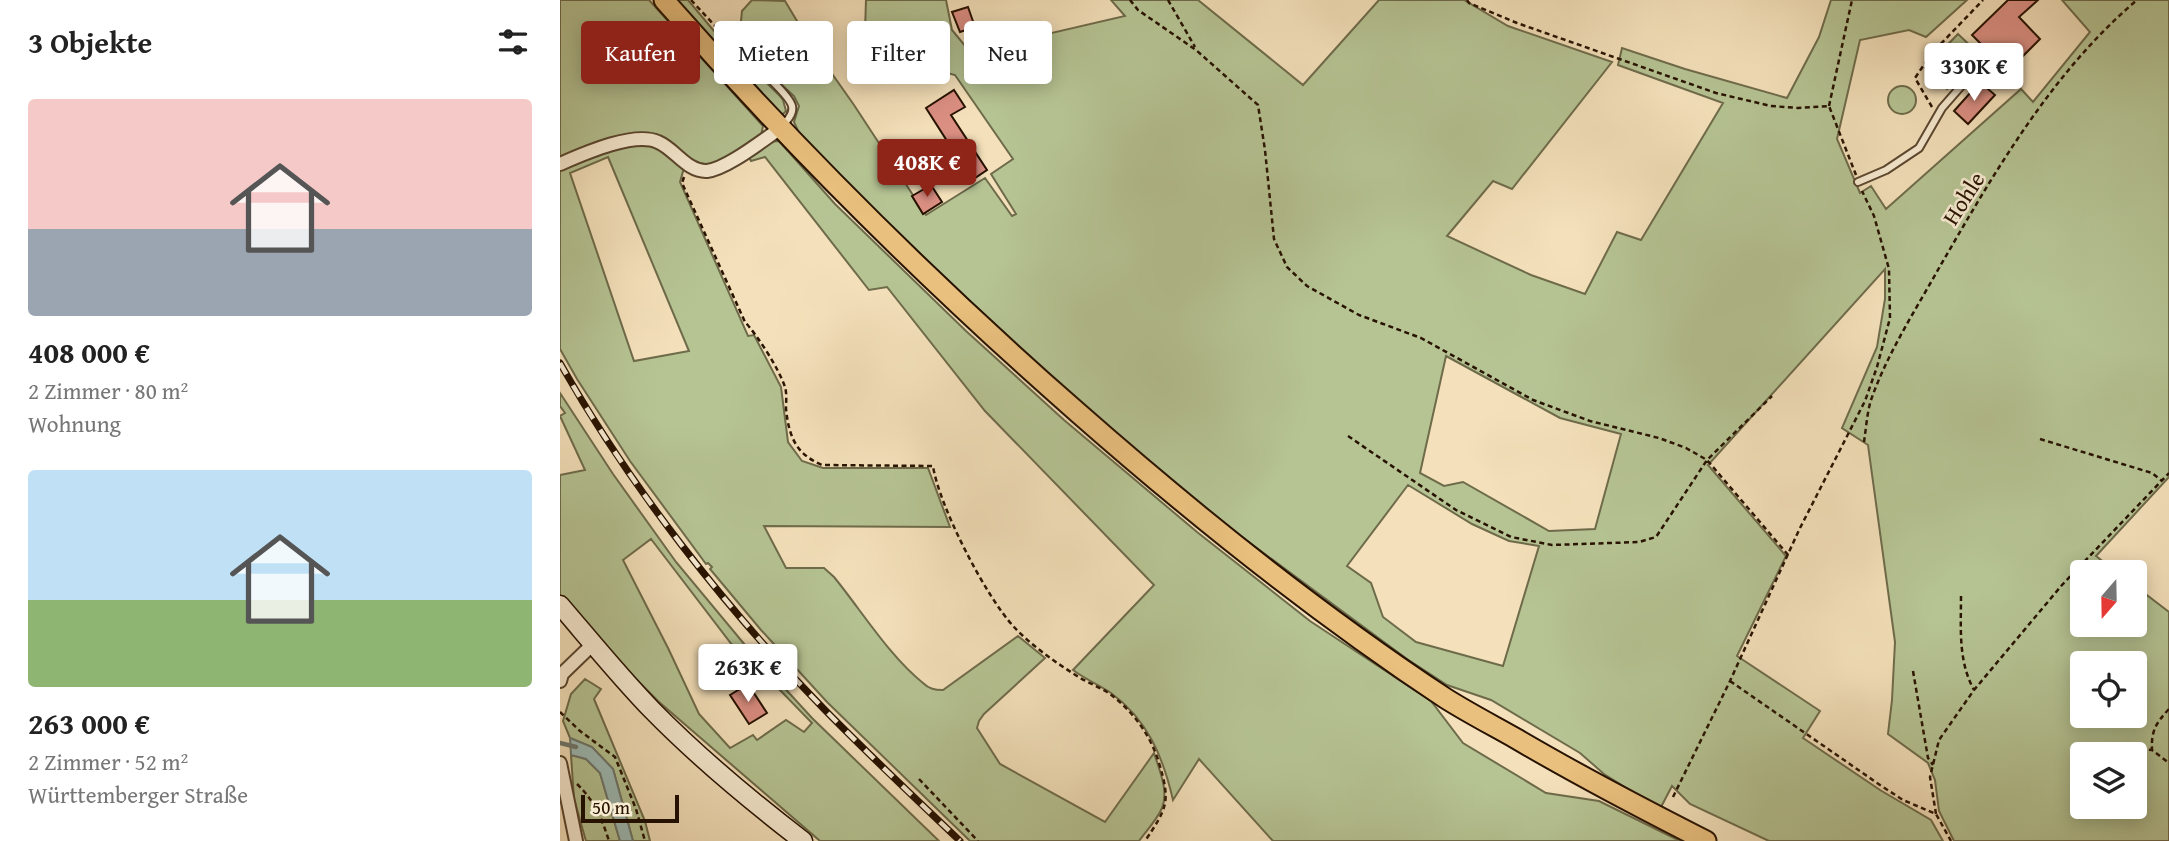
<!DOCTYPE html>
<html lang="de">
<meta charset="utf-8">
<style>
:root{--surface:#fff;--page:#f2f2f2;--text:#222;--muted:#767676;--accent:#8f2418}
body{margin:0;font-family:"Gentium Book Plus",serif;background:var(--page);color:var(--text);height:100vh;display:flex;flex-direction:column;font-size:26px;white-space:nowrap}
*{box-sizing:border-box;margin:0}
p{font-size:23px;color:var(--muted)}
.icon{flex:none;width:38px;height:38px;fill:none;stroke:currentColor;stroke-width:2;stroke-linecap:round;stroke-linejoin:round}
.map{position:relative;flex:1;overflow:hidden}
.side{display:flex;flex-direction:column;background:var(--surface);width:560px}
.side>*{flex:none}
.hud{position:absolute;left:21px;top:21px;width:665px;height:63px;display:flex;gap:14px}
.needle{width:46px;rotate:200deg}
.controls{position:absolute;left:1510px;top:560px;display:grid;gap:14px}
.controls a{display:grid;place-items:center;width:77px;height:77px;border-radius:7px;background:var(--surface);box-shadow:0 4px 18px #0003;font-size:35px}
.scale{position:absolute;left:21px;bottom:18px;width:98px;box-sizing:border-box;padding-left:7px;border:4px solid #271200;border-top:0;font-size:19px;line-height:24px;white-space:nowrap;color:#271200;-webkit-text-stroke:5px #f8ecd3;paint-order:stroke}
.price{position:absolute;translate:-50% -60px;padding:0 16px;border-radius:7px;background:#fff;color:#222;font-size:23px;line-height:46px;filter:drop-shadow(0 2px 4px #0008)}
.price::after{content:'';position:absolute;left:50%;top:42px;width:21px;height:16px;margin-left:-10px;background:inherit;clip-path:polygon(0 0,100% 0,50% 100%)}
.price.current{background:var(--accent);color:#fff}
ul{padding:0;list-style:none}
li{display:grid;align-content:center;gap:14px;height:371px;padding:0 28px}
li span{display:grid;place-items:center;height:217px;border-radius:7px;color:#555}
li>.icon{margin-inline-start:auto}
span .icon{width:126px;height:126px;fill:#fffc;stroke-width:1}
li b{font-size:30px}
h2{display:flex;justify-content:space-between;align-items:center;height:84px;padding:0 28px;font-size:30px}
.tag{padding:0 24px;border-radius:7px;background:var(--surface);box-shadow:0 4px 18px #0003;font-size:24px;line-height:63px}
.tag.current{background:var(--accent);color:#fff}
main{display:flex;flex:1;min-height:0}
.map>svg:first-child{display:block}
.green{fill:#b6c494;stroke:#6e6b4a;stroke-width:2;fill-rule:evenodd}
.water{fill:#9ebcb7;stroke:#6e786e;stroke-width:2}
.lines{fill:none;stroke-linecap:round;stroke-linejoin:round}
.stream{stroke:#6e786e;stroke-width:4.5}
.building{fill:#db8f83;stroke:#271200;stroke-width:2}
.service-casing{stroke:#5a462f;stroke-width:10}
.minor-casing{stroke:#5a462f;stroke-width:16}
.secondary-casing{stroke:#271200;stroke-width:21}
.primary-casing{stroke:#271200;stroke-width:23}
.path{stroke:#271200;stroke-width:2.5;stroke-dasharray:5 3.5;stroke-linecap:butt}
.service{stroke:#f8ecd3;stroke-width:6}
.minor{stroke:#f8ecd3;stroke-width:12}
.secondary{stroke:#f8ecd3;stroke-width:18}
.primary{stroke:#eac07e;stroke-width:19}
.rail-casing{stroke:#271200;stroke-width:7}
.rail{stroke:#f8ecd3;stroke-width:4.5;stroke-dasharray:13;stroke-linecap:butt}
.labels{text-anchor:middle;dominant-baseline:central;stroke-width:5;stroke-linejoin:round;paint-order:stroke}
.street-label{font-size:23px;fill:#271200;stroke:#f8ecd3}
</style>
<main>
<section class="side">
<h2>3 Objekte<svg class="icon" aria-label="filters" viewBox="0 0 24 24"><path d="M4 7h16M4 17h16"/><circle cx="9" cy="7" r="2"/><circle cx="15" cy="17" r="2"/></svg></h2>
<ul>
<li><span style="background:linear-gradient(#f6c9c9 60%,#9aa5b1 0)"><svg class="icon" aria-label="home" viewBox="0 0 24 24"><path d="M3 11l9-7 9 7M6 9v11h12V9"/></svg></span><div><b>408 000 €</b><p>2 Zimmer · 80 m²</p><p>Wohnung</p></div></li>
<li><span style="background:linear-gradient(#bfe0f5 60%,#8fb573 0)"><svg class="icon" aria-label="home" viewBox="0 0 24 24"><path d="M3 11l9-7 9 7M6 9v11h12V9"/></svg></span><div><b>263 000 €</b><p>2 Zimmer · 52 m²</p><p>Württemberger Straße</p></div></li>
</ul>
</section>
<div class="map">
<svg width="1609" height="841" viewBox="0 0 1609 841">
<rect width="100%" height="100%" fill="#f4e1bb"/>
<filter id="stains"><feTurbulence type="fractalNoise" baseFrequency=".00286" numOctaves="4"/><feColorMatrix values="0 0 0 0 .2 0 0 0 0 .09 0 0 0 0 .02 0 0 0 .5 -.17"/></filter>
<radialGradient id="worn" r=".72"><stop offset=".6" stop-color="#630" stop-opacity="0"/><stop offset="1" stop-color="#630" stop-opacity=".3"/></radialGradient>
<path class="green" d="M0 0H89L203 126 201 136 155 166 134 165 89 135 0 160Z
M117 0H128L154 31 219 95 223 100 226 111 223 114H220Z
M192 0 225 1 249 41 294 105 366 215 425 178 452 216 456 214 431 174 453 159 395 75 329 57 305 31 306 0H386L392 30 410 52 565 16 551 0H638L743 85 819 0H904L948 26 1052 62 952 189 933 181 887 236 971 275 1025 294 1057 232 1081 240 1163 103 1058 65 1062 48 1125 69 1227 98 1259 37 1271 0H1407L1366 37 1349 30 1300 40 1277 139 1300 193 1311 186 1326 209 1461 89 1473 102 1530 32 1502 0H1609V477L1536 556 1556 572H1522V625H1575V586L1609 612V841H1394L1379 811 1375 780 1368 763 1328 734 1332 700 1335 642 1308 445 1282 428 1317 347 1325 299V269L1148 465 1226 556 1177 656 1260 711 1243 738 1320 790 1371 820 1383 841H1209L1130 804 1112 786 1100 809 1044 774 1020 753 931 700 887 685 847 659 640 506 504 388 350 246 239 133 234 122 239 106 234 96 186 52 181 36V21L182 11ZM886 356 1000 418 1061 434 1035 529 989 531 903 482 884 486 860 473ZM848 485 912 524 949 541 979 546 943 666 856 642 823 617 811 583 787 566ZM1522 663H1575V716H1522ZM1522 754H1575V807H1522Z
M1398 34 1420 55 1387 89 1365 68Z
M1328 100a14 14 0 1 1 28 0a14 14 0 1 1-28 0Z
M81 141 104 149 124 168 120 182 188 336 194 335 221 387 228 442 242 461 263 468H368L390 527 204 526 226 568H264L274 577C301 610 330 657 363 683 369 689 375 690 383 690L458 636 485 658 424 714 419 721 417 728 440 764 545 822 594 753C599 769 609 791 602 808 597 820 586 831 579 841H410L267 702 201 630 150 569 152 567 148 563 146 564 70 461 17 379 0 349V167ZM48 157 129 351 74 361 10 173Z
M219 141 275 204 406 331 504 420 637 532 750 621 871 701 903 743 986 793 1039 801 1120 841H713L639 759 613 800C603 757 588 720 551 693 539 685 525 679 513 670L594 585 425 411 327 287 309 290 205 157 191 161 188 155 206 142Z
M0 393 53 474 116 562 185 645 252 718 379 841H260L99 702 40 643 0 595V475L25 470 0 416 5 413 0 406ZM91 539 176 650 217 687 252 723 244 732 226 720 197 740 193 735 170 748 139 714 108 648 63 560Z
M25 679 41 689 34 699 85 821 90 841H73L53 769 32 747 10 738 3 721 11 694Z
M11 755 26 759 40 773 60 841H26L14 799Z"/>
<path class="water" d="M10 738 32 747 53 769 73 841H60L40 773 26 759 11 755Z"/>
<g class="lines">
<path class="stream" d="M0 743 16 747"/>
</g>
<path class="building" d="M1448 0H1478L1459 17 1480 39 1448 71 1412 35Z
M408 7 415 27 400 32 392 12Z
M1420 82 1435 95 1408 124 1394 111Z
M394 90 405 107 391 115 427 170 412 180 366 108Z
M371 185 382 202 363 214 352 196Z
M188 684 207 713 189 724 170 695Z"/>
<g class="lines">
<defs>
<path id="service" d="M174 46C186 57 229 93 232 106 234 114 227 120 223 126
M1298 182 1326 170 1359 148 1382 108 1417 68"/>
<path id="minor" d="M0 164C23 154 74 131 98 142 115 149 127 172 147 171 167 169 204 139 221 128
M0 681 2 674 33 644
M0 763 16 841"/>
<path id="secondary" d="M0 605C30 640 60 677 92 710 138 757 191 801 243 841"/>
<path id="primary" d="M104 0C232 146 370 283 516 411 633 514 755 612 885 698 907 712 932 725 955 738 1018 775 1081 808 1146 841"/>
</defs>
<use href="#service" class="service-casing"/>
<use href="#minor" class="minor-casing"/>
<use href="#secondary" class="secondary-casing"/>
<use href="#primary" class="primary-casing"/>
<path class="path" d="M131 0 169 41
M570 0 578 10 636 50 698 105 705 150 714 239 727 267 747 286 799 315 861 338 973 400 1030 421 1099 438 1126 448 1147 460 1229 556
M608 0 635 47
M907 0 909 3 957 23 1156 93 1211 106 1238 108 1269 106 1296 175
M1269 106 1292 0
M1372 107 1355 78 1372 53 1423 0
M124 177 122 183 185 322C198 336 219 369 225 387 227 394 226 402 226 409 229 437 236 454 262 465L373 466C379 506 426 597 454 627 472 646 495 662 517 676 528 683 540 687 550 694 573 711 591 736 599 763 611 802 607 808 585 841
M788 436 896 510 951 537 992 545 1079 542 1096 537 1147 460 1212 396
M1480 439 1592 473 1602 481
M1304 442C1306 429 1307 413 1311 400 1327 354 1355 311 1379 268 1434 173 1492 72 1577 0
M1401 596C1401 629 1398 661 1414 690
M1353 671 1368 758 1373 765
M1170 681 1320 785 1343 800 1376 814 1391 841
M1609 709C1596 723 1591 731 1592 750L1609 763
M0 712 20 731 55 757 76 809 85 841
M1547 754C1563 748 1576 749 1592 750
M359 779 418 841
M17 784C34 800 42 819 49 841
M1113 797 1170 681 1239 530 1305 401 1317 367 1330 318 1329 269 1314 216 1302 191
M1376 814 1370 777 1379 740 1414 690 1502 585 1609 473"/>
<use href="#service" class="service"/>
<use href="#minor" class="minor"/>
<use href="#secondary" class="secondary"/>
<use href="#primary" class="primary"/>
<defs>
<path id="rail" d="M0 363C68 484 166 609 263 708 307 753 354 797 400 841"/>
</defs>
<use href="#rail" class="rail-casing"/>
<use href="#rail" class="rail"/>
</g>
<g class="labels">
<g class="street-label">
<text transform="translate(1403 198) rotate(-58)">Hohle</text>
</g>
</g>
<rect width="100%" height="100%" filter="url(#stains)"/>
<rect width="100%" height="100%" fill="url(#worn)"/>
</svg>
<div class="controls">
<a><svg class="needle" viewBox="-14 -14 28 28"><path d="M0-13l5 13h-10z" fill="#e53935"/><path d="M0 13l5-13h-10z" fill="#767676"/></svg></a>
<a><svg class="icon" aria-label="locate" viewBox="0 0 24 24"><circle cx="12" cy="12" r="6"/><path d="M12 2v4M12 18v4M2 12h4M18 12h4"/></svg></a>
<a><svg class="icon" aria-label="layers" viewBox="0 0 24 24"><path d="M12 4l9 5-9 5-9-5zM3 14l9 5 9-5"/></svg></a>
</div>
<div class="scale">50 m</div>
<b class="price" style="left:1414px;top:103px">330K €</b>
<b class="price current" style="left:367px;top:199px">408K €</b>
<b class="price" style="left:188px;top:704px">263K €</b>
<div class="hud">
<a class="tag current">Kaufen</a>
<a class="tag">Mieten</a>
<a class="tag">Filter</a>
<a class="tag">Neu</a>
</div>
</div>
</main>
